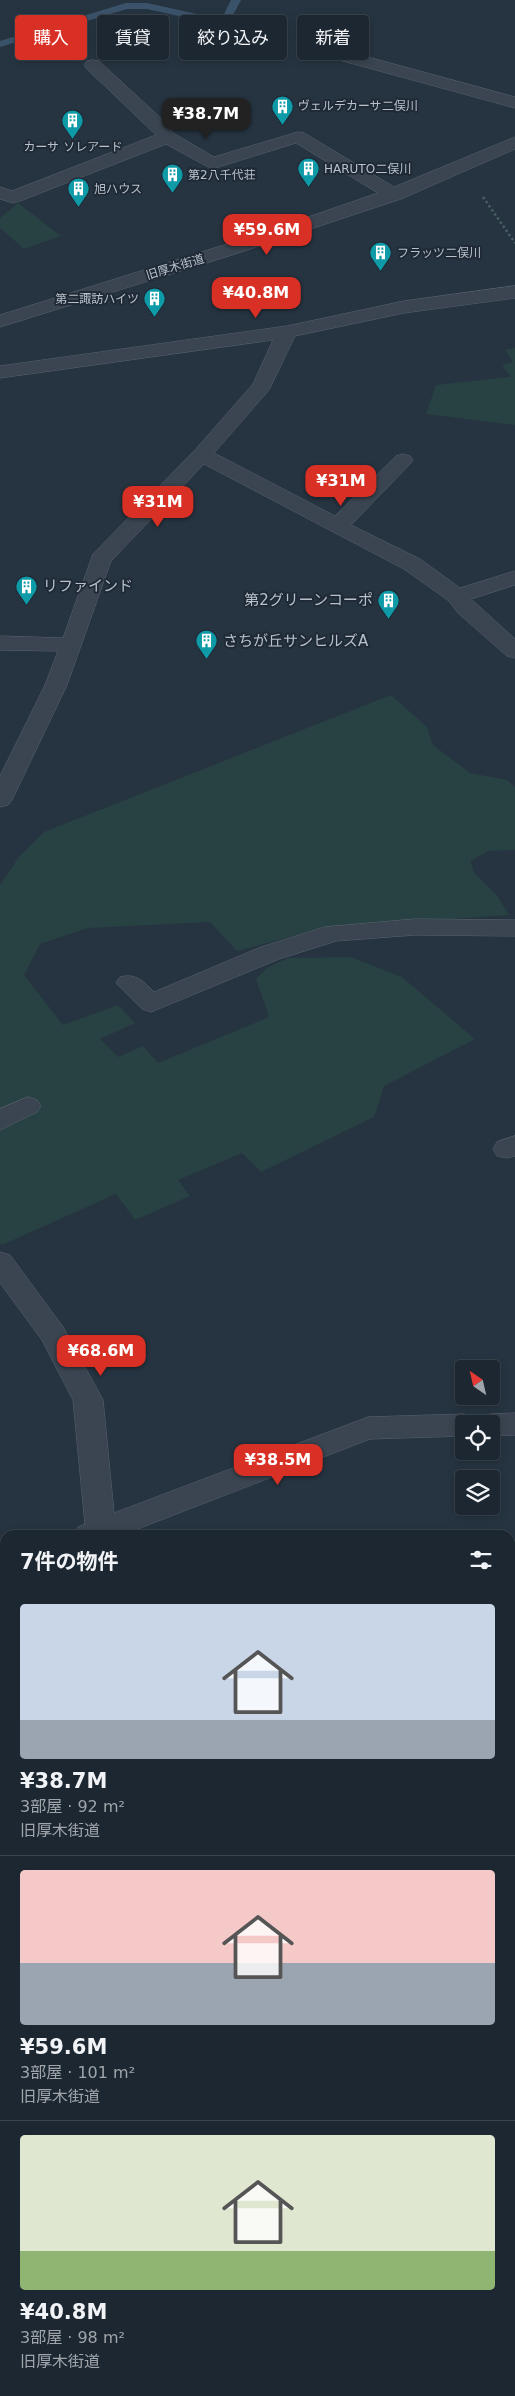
<!DOCTYPE html>
<html lang="ja">
<meta charset="utf-8">
<style>
:root{--surface:#1c2731;--page:#252f39;--text:#f1f3f6;--muted:#a0a5ab;--line:#3a444d;--accent:#d93025}
body{margin:0;font-family:"DejaVu Sans","Noto Sans JP",sans-serif;background:var(--page);color:var(--text);height:100vh;display:flex;flex-direction:column;font-size:19px;white-space:nowrap}
*{box-sizing:border-box;margin:0}
p{font-size:16px;color:var(--muted)}
.icon{flex:none;width:28px;height:28px;fill:none;stroke:currentColor;stroke-width:2;stroke-linecap:round;stroke-linejoin:round}
.map{position:relative;flex:1;overflow:hidden}
.sheet{position:absolute;left:0px;top:1530px;width:515px;height:866px;display:flex;flex-direction:column;background:var(--surface);border-radius:15px 15px 0 0;box-shadow:0 2px 8px #0003,0 0 0 1px var(--line)}
.sheet>*{flex:none}
.top-card{position:absolute;left:15px;top:15px;width:485px;height:45px;display:flex;gap:10px}
.needle{width:32px;rotate:326deg}
.fabs{position:absolute;left:455px;top:1360px;display:grid;gap:10px}
.fabs a{display:grid;place-items:center;width:45px;height:45px;border-radius:5px;background:var(--surface);box-shadow:0 2px 8px #0003,0 0 0 1px var(--line);font-size:25px}
.price{position:absolute;translate:-50% -42px;padding:0 11px;border-radius:10px;background:var(--accent);color:#fff;font-size:16px;line-height:32px;filter:drop-shadow(0 1px 2px #0008)}
.price::after{content:'';position:absolute;left:50%;top:30px;width:15px;height:11px;margin-left:-8px;background:inherit;clip-path:polygon(0 0,100% 0,50% 100%)}
.price.current{background:#222;color:#fff}
ul{padding:0;list-style:none}
li{display:grid;align-content:center;gap:10px;height:265px;padding:0 20px}
li+li{border-top:1px solid var(--line)}
li span{display:grid;place-items:center;height:155px;border-radius:5px;color:#555}
li>.icon{margin-inline-start:auto}
span .icon{width:90px;height:90px;fill:#fffc;stroke-width:1}
li b{font-size:21px}
h2{display:flex;justify-content:space-between;align-items:center;height:60px;padding:0 20px;font-size:21px}
.tag{padding:0 18px;border-radius:5px;background:var(--surface);box-shadow:0 2px 8px #0003,0 0 0 1px var(--line);font-size:18px;line-height:45px}
.tag.current{background:var(--accent);color:#fff}
.map>svg:first-child{display:block}
.green{fill:#284142}
.lines{fill:none;stroke-linecap:round;stroke-linejoin:round}
.stream{fill:#3b536a;fill-rule:evenodd}
.minor-casing{stroke:#58636e;stroke-width:1}
.major-casing{stroke:#47515d;stroke-width:1}
.path{stroke:#465e5f;stroke-width:2.5;stroke-dasharray:2.5 2.5;stroke-linecap:butt}
.minor{fill:#3a4551;fill-rule:evenodd}
.major{fill:#586571;fill-rule:evenodd}
.rail-casing{stroke:#5c6a78;stroke-width:6}
.rail{stroke:#1f2a36;stroke-width:4.5;stroke-dasharray:14;stroke-linecap:butt}
.labels{text-anchor:middle;dominant-baseline:central;stroke-width:4;stroke-linejoin:round;paint-order:stroke}
.far-poi-label{font-size:12px;fill:#b7c0cb;stroke:#1f2a36;text-anchor:start}
.far-street-label{font-size:12px;fill:#b7c0cb;stroke:#1f2a36}
.poi-label{font-size:15px;fill:#b7c0cb;stroke:#1f2a36;text-anchor:start}
</style>
<div class="map">
<svg width="515" height="2396" viewBox="0 0 515 2396">
<rect width="100%" height="100%" fill="#263441"/>
<path class="green" d="M18 203 61 236 24 249 0 228V218Z
M515 348V425L426 414 436 385 511 377 502 365 513 362 505 350Z
M391 695 427 727 433 745 470 773 507 780 515 787V850L489 851 470 861 475 874 496 894 509 915 324 928 237 951 210 922 88 928 40 944 24 975 63 1025 118 1005 135 1023 100 1039 118 1057 143 1046 158 1063 269 1017 256 979 267 968 288 958 351 957 402 977 475 1039 384 1086 374 1117 261 1172 242 1153 178 1180 190 1196 135 1220 116 1194 2 1245 0 1243V885L19 857 44 832Z"/>
<g class="lines">
<path class="stream" d="M231 0H241L231 19 227 20H197L147 9H127L0 47V41L126 3H147L197 14H224Z"/>
<defs>
<path id="minor" d="M305 40 515 97V108L299 49 296 45 299 41Z
M93 60 99 61 165 122 173 133 214 157 298 132 304 133 394 187 515 137V149L401 199 232 255 0 327V315L256 235 378 193 296 143 212 169 166 144 20 201 13 203 0 199V187L12 191 156 135 87 69 84 65 87 61Z
M515 286V298L404 313 295 336 269 390 214 453 335 516 396 456 403 454 410 456 413 460 410 464 351 525 420 559 460 588 515 571V585L471 599 515 639V658L507 656 458 613 449 601 404 569 204 464 111 561 67 685 12 800 8 805 0 807V776L45 685 58 651 0 650V636L63 638 93 554 195 450 253 384 273 340 0 378V366L287 326 404 301Z
M415 919 515 920V936L415 935 336 941 279 959 151 1012 142 1009 116 983 120 977C136 973 143 981 154 992L261 947 325 927Z
M28 1097 37 1100 41 1106 37 1112 0 1130V1109Z
M515 1136V1156L507 1158 497 1156 493 1149 497 1142Z
M0 1252 10 1255 63 1327 103 1400 114 1513 368 1417 464 1414 474 1417 478 1423 481 1417 491 1414 515 1413V1435L491 1436V1424H464V1436L370 1439 122 1535H74L78 1527 85 1524 73 1400 42 1340 0 1283Z
M5 1562V1587L0 1588V1563Z"/>
<path id="major" d="M515 1799V1828L510 1830V1801Z
M5 2068V2101L0 2103V2070Z"/>
</defs>
<use href="#minor" class="minor-casing"/>
<use href="#major" class="major-casing"/>
<path class="path" d="M483 197 515 243"/>
<use href="#minor" class="minor"/>
<use href="#major" class="major"/>
<defs>
<path id="rail" d="M510 2364 515 2361
M449 2396 457 2391"/>
</defs>
<use href="#rail" class="rail-casing"/>
<use href="#rail" class="rail"/>
</g>
<defs>
<symbol id="building-pin" viewBox="-11 -11 22 30"><path d="M0 17L-7.5 6A9.5 9.5 0 1 1 7.5 6Z" fill="#0f9aa8" stroke="#1f2a36"/><path d="M-4-6H4V6H1V3H-1V6H-4ZM-2.5-4.3h1.7v1.8h-1.7ZM.8-4.3h1.7v1.8H.8ZM-2.5-1h1.7V.8h-1.7ZM.8-1h1.7V.8H.8Z" fill="#fff"/></symbol>
</defs>
<g fill-rule="evenodd">
<use href="#building-pin" x="270" y="94" width="25" height="34"/>
<use href="#building-pin" x="60" y="108" width="25" height="34"/>
<use href="#building-pin" x="296" y="156" width="25" height="34"/>
<use href="#building-pin" x="160" y="162" width="25" height="34"/>
<use href="#building-pin" x="66" y="176" width="25" height="34"/>
<use href="#building-pin" x="368" y="240" width="25" height="34"/>
<use href="#building-pin" x="142" y="286" width="25" height="34"/>
<use href="#building-pin" x="14" y="574" width="25" height="34"/>
<use href="#building-pin" x="376" y="588" width="25" height="34"/>
<use href="#building-pin" x="194" y="628" width="25" height="34"/>
</g>
<g class="labels">
<g class="far-poi-label">
<text x="298" y="106">ヴェルデカーサ二俣川</text>
<text x="73" y="147" text-anchor="middle">カーサ ソレアード</text>
<text x="324" y="169">HARUTO二俣川</text>
<text x="188" y="175">第2八千代荘</text>
<text x="94" y="189">旭ハウス</text>
<text x="397" y="253">フラッツ二俣川</text>
<text x="139" y="299" text-anchor="end">第二諏訪ハイツ</text>
</g>
<g class="far-street-label">
<text transform="translate(175 267) rotate(-17)">旧厚木街道</text>
</g>
<g class="poi-label">
<text x="43" y="586">リファインド</text>
<text x="373" y="600" text-anchor="end">第2グリーンコーポ</text>
<text x="223" y="641">さちが丘サンヒルズA</text>
</g>
</g>
</svg>
<div class="fabs">
<a><svg class="needle" viewBox="-14 -14 28 28"><path d="M0-13l5 13h-10z" fill="#e53935"/><path d="M0 13l5-13h-10z" fill="#a0a5ab"/></svg></a>
<a><svg class="icon" aria-label="locate" viewBox="0 0 24 24"><circle cx="12" cy="12" r="6"/><path d="M12 2v4M12 18v4M2 12h4M18 12h4"/></svg></a>
<a><svg class="icon" aria-label="layers" viewBox="0 0 24 24"><path d="M12 4l9 5-9 5-9-5zM3 14l9 5 9-5"/></svg></a>
</div>
<b class="price current" style="left:206px;top:140px">¥38.7M</b>
<b class="price" style="left:267px;top:256px">¥59.6M</b>
<b class="price" style="left:256px;top:319px">¥40.8M</b>
<b class="price" style="left:341px;top:507px">¥31M</b>
<b class="price" style="left:158px;top:528px">¥31M</b>
<b class="price" style="left:101px;top:1377px">¥68.6M</b>
<b class="price" style="left:278px;top:1486px">¥38.5M</b>
<div class="top-card">
<a class="tag current">購入</a>
<a class="tag">賃貸</a>
<a class="tag">絞り込み</a>
<a class="tag">新着</a>
</div>
<section class="sheet">
<h2>7件の物件<svg class="icon" aria-label="filters" viewBox="0 0 24 24"><path d="M4 7h16M4 17h16"/><circle cx="9" cy="7" r="2"/><circle cx="15" cy="17" r="2"/></svg></h2>
<ul>
<li><span style="background:linear-gradient(#c9d6e8 75%,#9aa5b1 0)"><svg class="icon" aria-label="home" viewBox="0 0 24 24"><path d="M3 11l9-7 9 7M6 9v11h12V9"/></svg></span><div><b>¥38.7M</b><p>3部屋 · 92 m²</p><p>旧厚木街道</p></div></li>
<li><span style="background:linear-gradient(#f6c9c9 60%,#9aa5b1 0)"><svg class="icon" aria-label="home" viewBox="0 0 24 24"><path d="M3 11l9-7 9 7M6 9v11h12V9"/></svg></span><div><b>¥59.6M</b><p>3部屋 · 101 m²</p><p>旧厚木街道</p></div></li>
<li><span style="background:linear-gradient(#dfe7d0 75%,#8fb573 0)"><svg class="icon" aria-label="home" viewBox="0 0 24 24"><path d="M3 11l9-7 9 7M6 9v11h12V9"/></svg></span><div><b>¥40.8M</b><p>3部屋 · 98 m²</p><p>旧厚木街道</p></div></li>
</ul>
</section>
</div>
